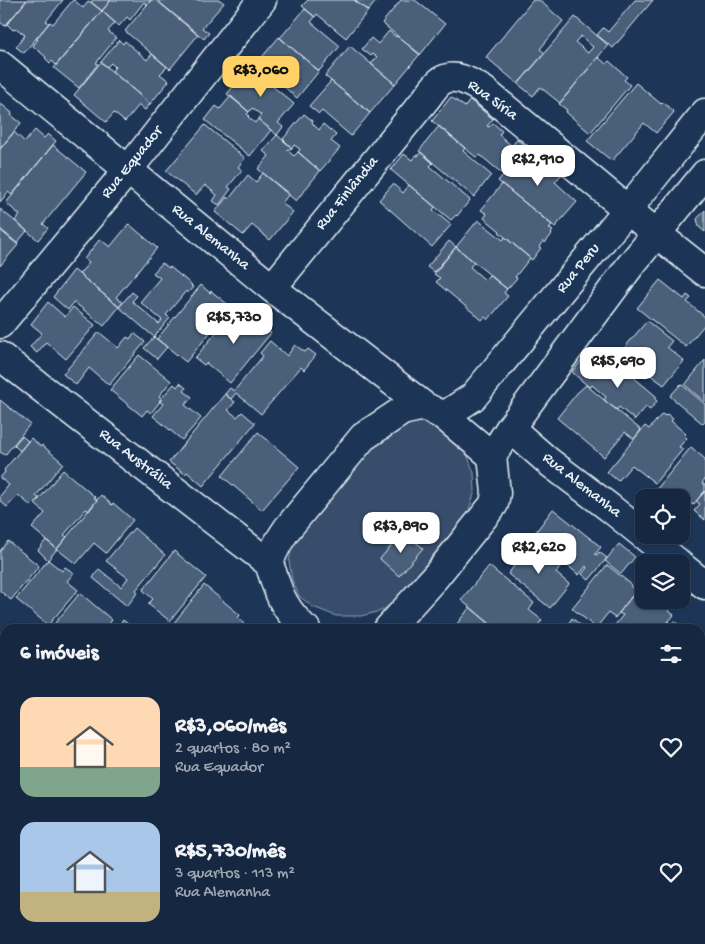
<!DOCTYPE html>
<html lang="pt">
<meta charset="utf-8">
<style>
:root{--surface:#162841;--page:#1f3048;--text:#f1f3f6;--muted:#9ea6b1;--line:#35445a;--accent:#ffd166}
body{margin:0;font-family:"Gochi Hand",sans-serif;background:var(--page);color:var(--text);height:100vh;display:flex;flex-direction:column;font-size:19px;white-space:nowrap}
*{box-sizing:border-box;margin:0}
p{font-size:16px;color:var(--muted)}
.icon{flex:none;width:28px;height:28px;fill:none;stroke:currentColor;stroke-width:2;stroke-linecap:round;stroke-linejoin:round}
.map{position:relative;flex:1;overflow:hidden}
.panel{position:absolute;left:0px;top:624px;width:705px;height:321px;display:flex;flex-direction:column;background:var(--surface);border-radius:15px 15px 0 0;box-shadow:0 1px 4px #0004,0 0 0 1px var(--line)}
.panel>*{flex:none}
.tools{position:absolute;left:635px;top:489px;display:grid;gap:10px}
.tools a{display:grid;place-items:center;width:55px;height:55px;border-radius:10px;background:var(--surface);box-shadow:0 1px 4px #0004,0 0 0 1px var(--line);font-size:25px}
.price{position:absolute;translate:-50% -42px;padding:0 11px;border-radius:10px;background:#fff;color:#222;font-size:16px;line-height:32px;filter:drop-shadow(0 1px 2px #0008)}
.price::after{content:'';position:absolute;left:50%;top:30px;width:15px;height:11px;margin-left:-8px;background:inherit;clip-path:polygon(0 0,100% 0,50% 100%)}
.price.active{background:var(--accent);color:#111}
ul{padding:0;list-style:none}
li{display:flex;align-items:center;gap:15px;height:125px;padding:0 20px}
li span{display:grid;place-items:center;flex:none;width:140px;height:100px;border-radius:15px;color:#555}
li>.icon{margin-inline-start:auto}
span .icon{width:60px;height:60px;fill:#fffc;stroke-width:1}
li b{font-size:21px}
h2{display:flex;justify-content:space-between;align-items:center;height:60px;padding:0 20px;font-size:21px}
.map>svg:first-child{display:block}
.green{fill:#374d6c;stroke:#909fb2}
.building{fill:#495e7a;stroke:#e8f1f8;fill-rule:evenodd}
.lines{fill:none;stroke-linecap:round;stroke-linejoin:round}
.minor-casing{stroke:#e8f1f8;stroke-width:31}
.minor{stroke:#1d3557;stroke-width:28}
.labels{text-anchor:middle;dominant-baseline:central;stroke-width:4.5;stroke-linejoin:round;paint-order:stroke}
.street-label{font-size:16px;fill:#e8f1f8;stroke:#1d3557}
</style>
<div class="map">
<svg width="705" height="944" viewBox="0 0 705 944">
<rect width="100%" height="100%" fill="#1d3557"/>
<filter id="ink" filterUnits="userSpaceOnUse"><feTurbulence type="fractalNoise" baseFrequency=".02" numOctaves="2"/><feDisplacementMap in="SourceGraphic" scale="10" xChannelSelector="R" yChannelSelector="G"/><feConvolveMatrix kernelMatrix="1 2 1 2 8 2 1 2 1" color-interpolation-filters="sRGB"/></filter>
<g filter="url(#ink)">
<path class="green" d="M409 421 434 424 465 449 474 473 475 491 468 513 395 602 381 611 361 616H336L313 607 299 596 292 580 289 561 292 545 302 525 377 437Z
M0 698 5 702V940H296L300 944H0Z"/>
<path class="building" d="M0 0H27L5 26 0 22Z
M27 0H63L46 21 49 23 24 53 16 47 25 35 17 29 13 30 7 24Z
M73 0H74L83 8 89 1 102 11 56 65 52 61 50 63 45 58 46 57 33 46 38 39H36L50 22 53 24Z
M93 0H111L102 11 91 2Z
M111 0H151L147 5 144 2 130 20 127 17 119 26 102 11Z
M151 0H156L198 35 170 69 125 31Z
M161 0H220L224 3 202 28 209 33 204 39 159 2Z
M308 0H354L368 11 346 38 317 14 315 17 302 6Z
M354 0H377L368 11Z
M401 0H415L445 24 420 55 382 23Z
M533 0H539L563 21 540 49 545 53 518 84 486 57Z
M635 0H653L613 48 597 35 603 28 608 32Z
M305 9 315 17 311 22 340 46 319 71 280 38Z
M102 11 115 23 108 31 116 38 96 63 98 64 79 88 54 68Z
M575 17 608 45 560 103 540 87 533 96 518 84ZM581 36 593 47 588 53 575 42Z
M389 31 396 37 397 36 420 54 395 84 371 64 377 57 373 54 371 56 362 49 371 38 378 44Z
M279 37 319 71 297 98 257 63Z
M119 40 123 44 125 41 147 60 152 54 167 67 160 74 169 81 150 104 112 71 115 67 111 63 107 67 101 62Z
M350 46 395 84 370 113 325 76Z
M598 57 606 64 609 61 627 77 624 80 630 85 590 133 566 112 567 110 559 104Z
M101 62 150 104 145 110 139 105 125 122 114 113 106 122 74 95Z
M252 64 268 77 265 80 294 104 278 123 283 127 277 135 258 119 261 115 252 108 249 112 227 94Z
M331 81 370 113 351 136 322 111 319 114 309 106Z
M636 83 661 104 663 102 674 112 656 133 644 123 612 161 587 141Z
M231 96 249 112 247 114 249 116 248 117 255 123 258 119 271 130 250 156 205 120 216 106 220 109Z
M451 97 465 107 470 100 493 119 487 126 489 127 493 123 502 131 499 135 512 146 517 139 526 147 504 175 480 155 477 158 432 121Z
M0 103 12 113 11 115 21 123 0 149Z
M304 114 313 121 312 123 319 130 323 124 336 135 331 141 340 148 320 171 298 152 300 149 294 145 292 148 283 139Z
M205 125 245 158 238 167 242 170 228 187 231 189 219 205 213 201 217 195 205 185 196 195 166 171Z
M439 126 465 148 463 151 491 175 474 197 419 151Z
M35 130 44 138 48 134 56 141 12 195 8 192 0 202V149L14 132 25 142Z
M277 135 292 148 287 150 294 156 298 152 320 171 296 201 258 169 269 156 263 151Z
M53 145 86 172 43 224 48 228 38 240 15 221 20 215 6 203Z
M526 147 561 175 555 182 577 202 555 227 498 181Z
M421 152 433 163 430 166 470 200 457 216 456 215 451 220 391 170 404 154 412 160 416 155 418 156Z
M263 173 289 194 282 203 293 212 270 240 252 225 243 235 215 212 227 197 229 199 248 175 256 182Z
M393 184 403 193 409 185 435 207 433 210 451 225 432 247 379 200Z
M502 184 552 225 549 228 553 231 551 233 552 234 545 243 543 241 539 247 541 248 532 260 499 232 500 231 484 218 487 214 481 210Z
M0 209 27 231 17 243 0 229Z
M705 210V232L699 227 697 219Z
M478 220 503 240 505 237 530 258 515 277 517 278 507 289 456 247Z
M129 224 157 248 116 297 123 303 119 307 79 274 89 263 84 259 100 239 110 247Z
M0 230 18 245 0 266Z
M449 241 456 247 434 272 427 267Z
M456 247 474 262 470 267 485 280 489 275 507 289 504 293 508 296 488 320 485 317 482 320 436 282 440 278 434 274Z
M162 263 169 268 170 267 192 285 191 286 193 287 188 293 186 291 166 315 170 318 154 337 119 307 132 292 137 296 132 301 159 324 162 320 140 302 160 278 153 273Z
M74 270 119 307 104 326 74 302 68 310 53 297Z
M660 280 684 299 687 295 691 298 687 302 705 317V324L686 347 637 308Z
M201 285 210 293 211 291 231 307 186 362 157 339Z
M48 302 65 317 73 307 95 325 66 359 46 342 37 353 30 347 42 333 31 324Z
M238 306 271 333 230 383 206 363 204 365 195 358Z
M647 321 672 341 667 347 684 361 664 385 649 374 646 377 619 354Z
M99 332 118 348 127 337 130 339 134 333 145 342 109 385 89 368 76 385 63 374Z
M154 337 167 347 157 359 144 348Z
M270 341 287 356 295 345 305 352 308 349 316 355 304 370 301 367 261 414 236 393 231 399 225 394 230 388 234 391 263 356 260 353Z
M139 355 171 381 159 396 162 399 151 413 147 410 142 416 110 390Z
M613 360 657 397 655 399 657 401 650 410 646 407 635 420 619 407 617 410 604 400 606 397 592 385 590 388 572 372 581 361 599 377Z
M705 360V402L685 385Z
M180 383 186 388 184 391 192 397 185 405 201 418 182 440 153 416 163 404 159 401 174 384 177 387Z
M681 384 705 404V421L703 424 670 396Z
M586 385 641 430 634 439 625 432 604 457 557 418 577 393Z
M225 394 235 402 228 410 237 417 242 412 255 423 203 486 187 472 185 474 169 462Z
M0 400 30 424 5 455 0 452Z
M662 414 665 416 667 414 673 419 671 421 686 434 684 436 687 438 679 447 683 449 655 483 632 465 618 481 607 472 645 426 649 429Z
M258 432 299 467 262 510 222 476Z
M22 436 28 441 20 451 14 445Z
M31 438 41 447 42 445 63 463 36 496 39 498 31 506 18 495 7 507 0 501V496L9 485 0 478 5 472 4 470Z
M691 447 705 459V479L702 483 705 485V491L693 505 686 500 681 506V498H666L656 490Z
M63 470 95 497 94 498 97 500 89 511 86 509 64 535 67 537 57 549 32 528 45 513 35 504Z
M705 491V520L694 511 700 504 696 501Z
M101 495 112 505 113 503 133 520 106 553 94 543 76 564 57 549Z
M553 509 601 547 595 554 597 555 599 552 607 558 589 580 582 574 587 568 586 566 579 575 562 561 560 564 551 557 553 554 532 537Z
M134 528 165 555 136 590 138 592 127 606 93 578 99 569 121 587 128 578 106 561Z
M403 532 423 548 399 576 380 559Z
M46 540 57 549 48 560 38 550Z
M8 541 39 566 11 600 0 591V551Z
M534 543 561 566 556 573 569 584 550 608 508 574 527 549Z
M619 544 635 557 621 574 605 561Z
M174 551 206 577 170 621 148 604 153 599 143 590Z
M48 560 62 571 65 567 74 573 67 581 78 590 48 625 16 599Z
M607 565 632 585 630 586 636 591 615 618 608 613 596 628 572 608Z
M489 566 534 603 529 610 542 620 535 629H496L461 600Z
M204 585 240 615 238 618 244 623 239 629H169Z
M644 590V600H661L670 607 668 610 674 615 662 629H656L654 627 652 629H612L623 615 619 613 636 591 640 595Z
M80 593 112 620 105 629H50Z
M470 607 496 629H453Z
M572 618 585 629H565Z
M123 620 134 629H116Z
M674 621 684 629H668Z
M705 645V703L703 706 700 704V651Z
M705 783V841L700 847V789Z
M412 940H443L440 944H416Z
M448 940H500L497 944H445Z
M505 940H525L530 944H502Z
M551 940H573L570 944H556Z
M597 940H632L629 944H599L600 942Z
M635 940H676L681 944H632Z"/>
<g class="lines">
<defs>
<path id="minor" d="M0 65 272 288 424 406 444 416 492 456
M272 288 425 100C430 94 435 85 441 81 455 72 471 83 483 90L657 234 705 272
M0 324 128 170 262 0
M0 356 270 564
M444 416 473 397 628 209 705 113
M510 428 549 462 610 508 677 562
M681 566 705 585
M306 629 304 628C286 610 280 598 273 575 272 571 269 567 270 563 271 553 281 538 287 529L363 437 402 411 424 406
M388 629 436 576 494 504 496 493 492 456 510 428 630 266 705 174
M0 648 5 652
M700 897 705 902
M360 940 365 944"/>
</defs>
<use href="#minor" class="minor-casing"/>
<use href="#minor" class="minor"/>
</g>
</g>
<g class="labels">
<g class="street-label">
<text transform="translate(492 101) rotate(36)">Rua Síria</text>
<text transform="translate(133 163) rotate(-51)">Rua Equador</text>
<text transform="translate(348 194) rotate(-51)">Rua Finlândia</text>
<text transform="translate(210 238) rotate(39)">Rua Alemanha</text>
<text transform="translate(579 269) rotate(-51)">Rua Peru</text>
<text transform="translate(135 460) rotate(38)">Rua Austrália</text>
<text transform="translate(581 486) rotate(38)">Rua Alemanha</text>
</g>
</g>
</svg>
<div class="tools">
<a><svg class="icon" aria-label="locate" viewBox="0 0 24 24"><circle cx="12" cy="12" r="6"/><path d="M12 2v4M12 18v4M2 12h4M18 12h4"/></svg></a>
<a><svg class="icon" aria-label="layers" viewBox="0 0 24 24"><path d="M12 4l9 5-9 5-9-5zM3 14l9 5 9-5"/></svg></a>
</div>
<b class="price active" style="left:261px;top:98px">R$3,060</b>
<b class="price" style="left:538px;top:187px">R$2,910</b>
<b class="price" style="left:234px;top:345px">R$5,730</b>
<b class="price" style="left:618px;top:389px">R$5,690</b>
<b class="price" style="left:401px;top:554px">R$3,890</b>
<b class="price" style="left:539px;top:575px">R$2,620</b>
<section class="panel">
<h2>6 imóveis<svg class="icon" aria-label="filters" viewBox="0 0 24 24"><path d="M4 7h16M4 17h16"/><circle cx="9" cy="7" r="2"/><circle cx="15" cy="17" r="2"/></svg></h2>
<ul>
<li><span style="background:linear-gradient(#ffd9b3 70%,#7fa58c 0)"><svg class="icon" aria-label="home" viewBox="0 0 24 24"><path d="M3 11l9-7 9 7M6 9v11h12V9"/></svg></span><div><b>R$3,060/mês</b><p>2 quartos · 80 m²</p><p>Rua Equador</p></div><svg class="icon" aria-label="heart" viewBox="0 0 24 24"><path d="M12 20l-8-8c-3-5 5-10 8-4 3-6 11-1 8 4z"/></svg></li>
<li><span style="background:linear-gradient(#a9c7e8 70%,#c2b280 0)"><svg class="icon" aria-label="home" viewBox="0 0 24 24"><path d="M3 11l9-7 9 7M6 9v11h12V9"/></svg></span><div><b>R$5,730/mês</b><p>3 quartos · 113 m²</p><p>Rua Alemanha</p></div><svg class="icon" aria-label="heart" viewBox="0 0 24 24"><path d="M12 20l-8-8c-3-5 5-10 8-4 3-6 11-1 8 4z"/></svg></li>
</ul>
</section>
</div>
